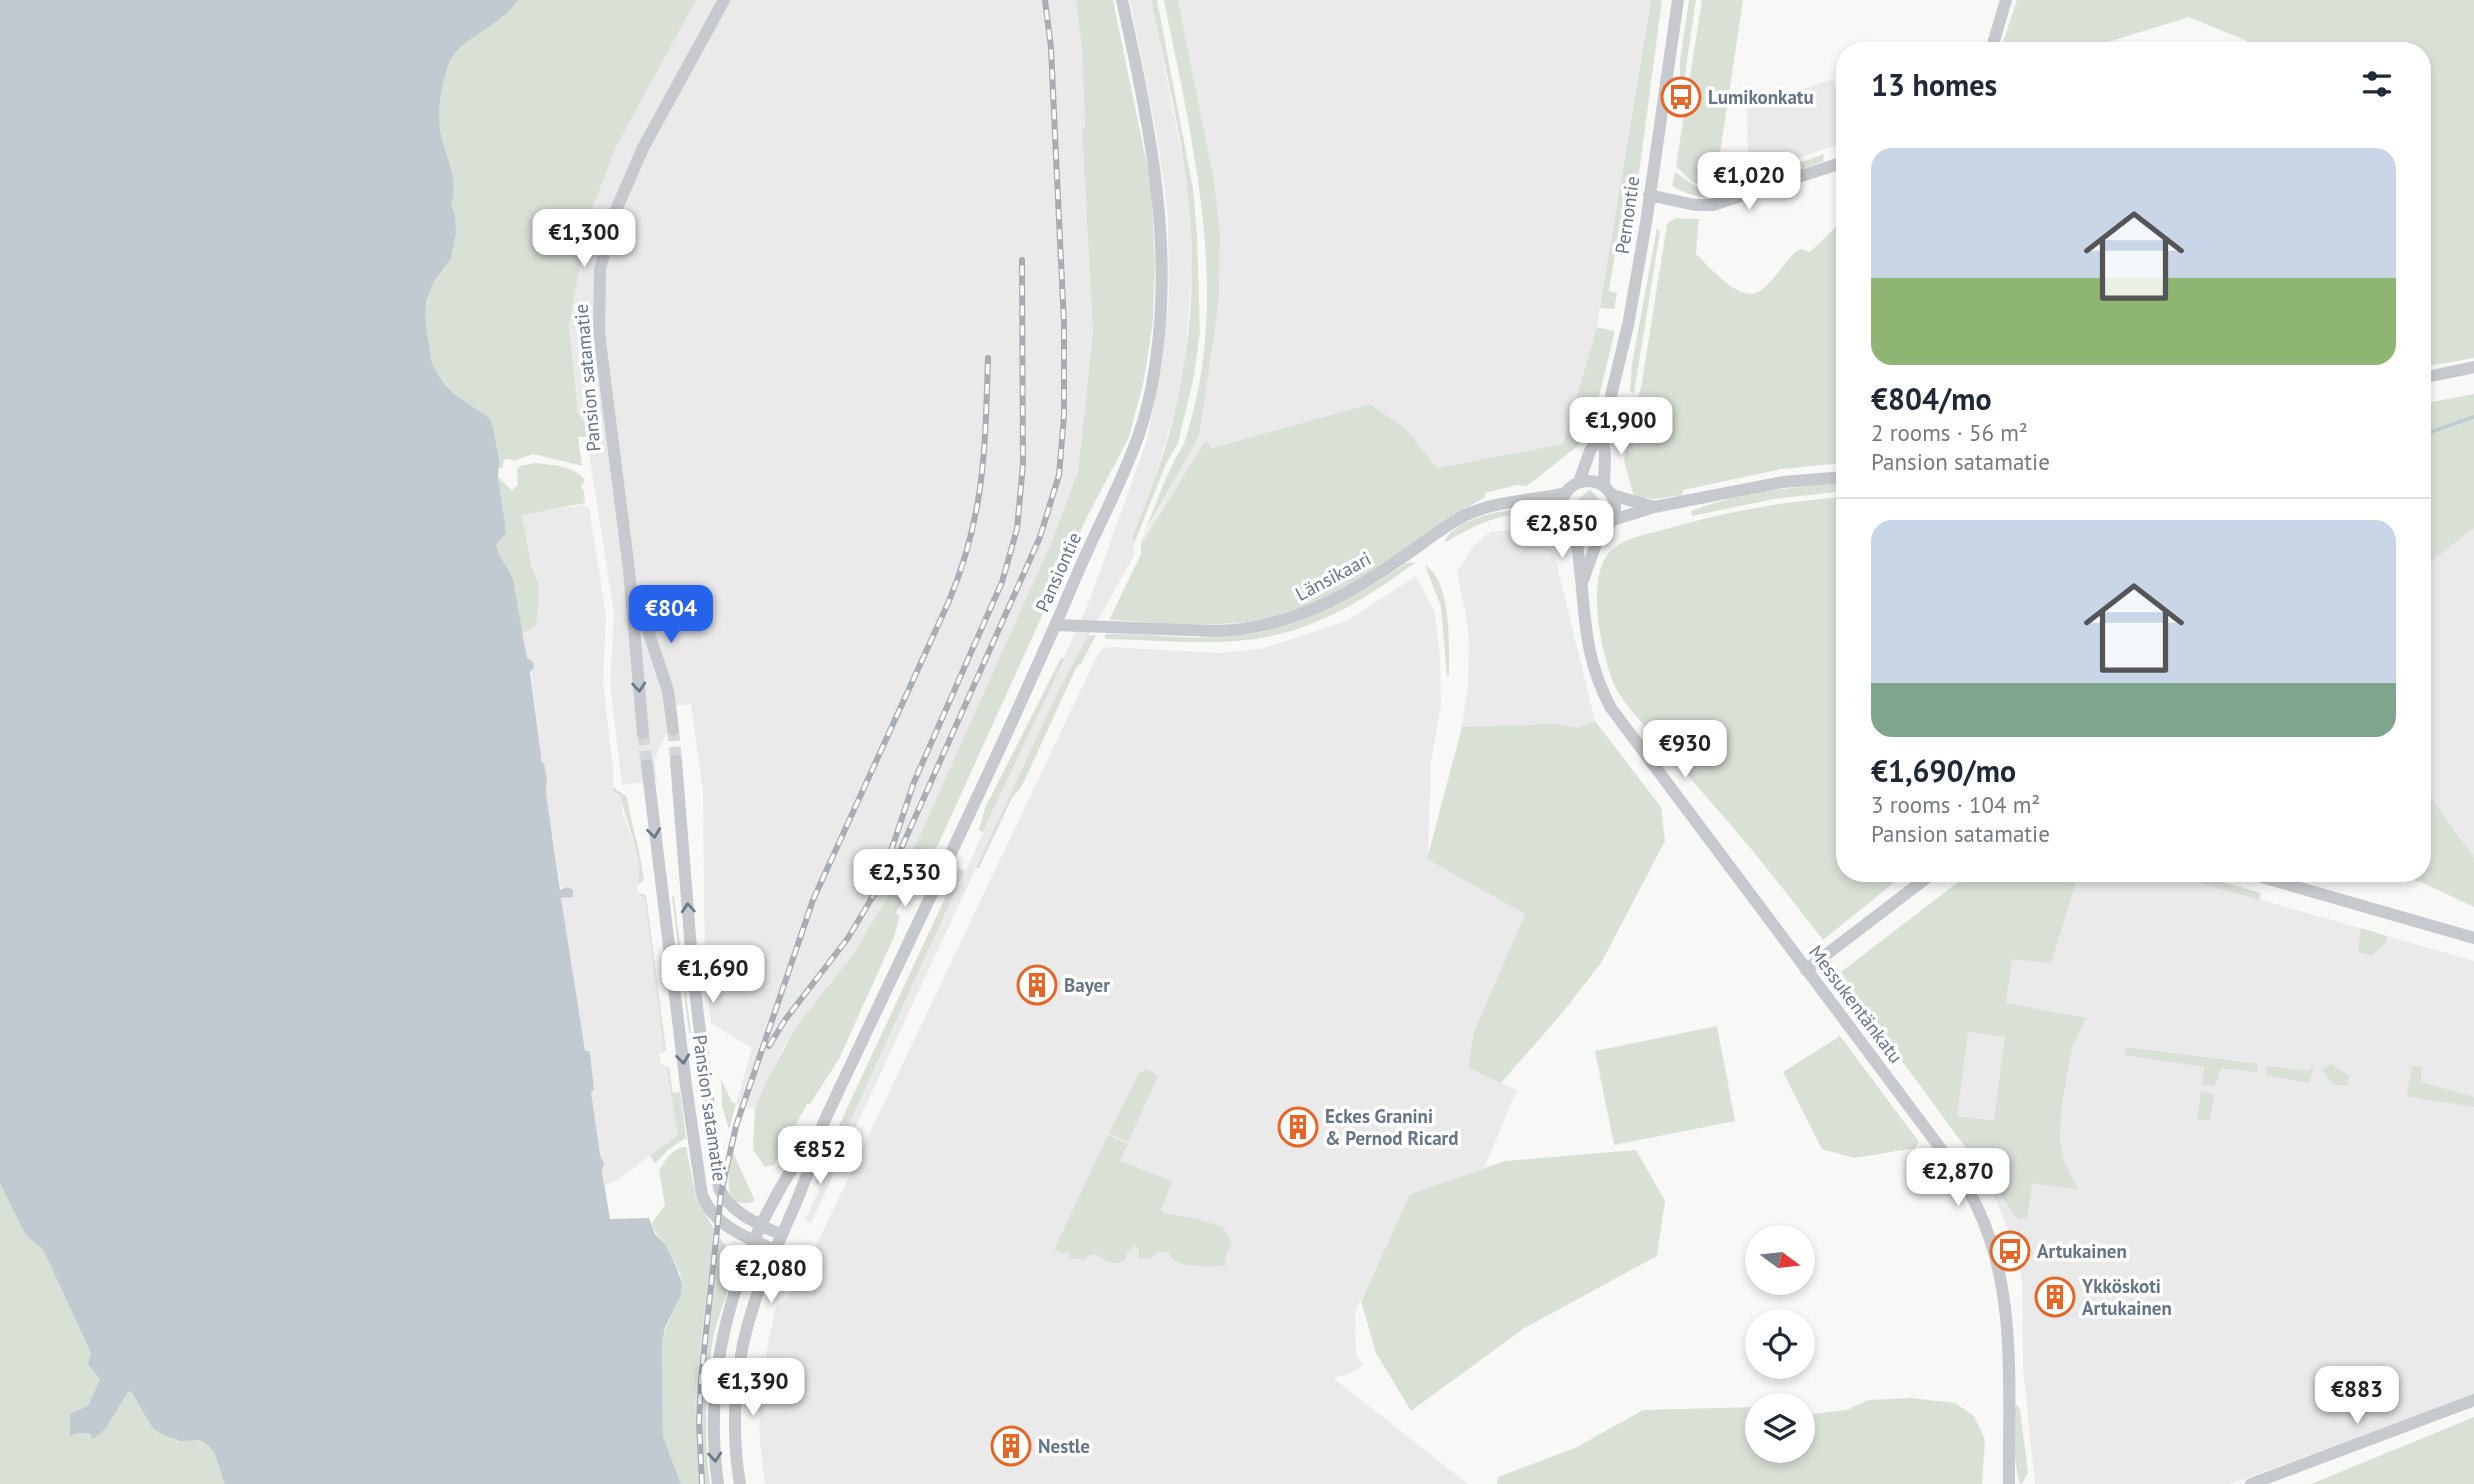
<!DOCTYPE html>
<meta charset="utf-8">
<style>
:root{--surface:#fff;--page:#f2f2f3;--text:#1f2937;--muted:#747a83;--line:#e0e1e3;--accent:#2563eb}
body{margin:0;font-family:"PT Sans",sans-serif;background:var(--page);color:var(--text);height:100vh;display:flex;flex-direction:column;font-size:26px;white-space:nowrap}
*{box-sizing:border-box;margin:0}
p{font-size:23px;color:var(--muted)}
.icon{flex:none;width:38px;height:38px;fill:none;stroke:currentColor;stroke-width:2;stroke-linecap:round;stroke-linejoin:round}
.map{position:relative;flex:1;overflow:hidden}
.drawer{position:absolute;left:1836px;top:42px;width:595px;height:840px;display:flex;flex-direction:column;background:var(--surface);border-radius:28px;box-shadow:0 4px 10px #0003}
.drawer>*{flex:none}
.needle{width:46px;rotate:105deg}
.fabs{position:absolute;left:1745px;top:1225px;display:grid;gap:14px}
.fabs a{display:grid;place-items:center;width:70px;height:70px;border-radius:50%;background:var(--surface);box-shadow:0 4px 10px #0003;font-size:35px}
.price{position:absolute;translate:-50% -60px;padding:0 16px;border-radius:14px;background:#fff;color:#222;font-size:23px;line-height:46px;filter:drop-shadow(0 2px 4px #0008)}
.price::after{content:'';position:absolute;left:50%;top:42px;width:21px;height:16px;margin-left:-10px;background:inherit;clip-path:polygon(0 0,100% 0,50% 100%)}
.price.selected{background:var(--accent);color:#fff}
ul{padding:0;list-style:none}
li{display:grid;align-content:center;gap:14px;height:371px;padding:0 35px}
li+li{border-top:2px solid var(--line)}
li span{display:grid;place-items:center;height:217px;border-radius:21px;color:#555}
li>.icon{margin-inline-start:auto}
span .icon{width:126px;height:126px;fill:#fffc;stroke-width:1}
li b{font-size:30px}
h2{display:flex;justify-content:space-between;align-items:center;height:84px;padding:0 35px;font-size:30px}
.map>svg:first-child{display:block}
.built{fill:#e9eae9}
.green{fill:#d9e1d7;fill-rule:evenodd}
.water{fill:#c1cad0}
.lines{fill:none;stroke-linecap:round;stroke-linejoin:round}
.stream{stroke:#c1cad0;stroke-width:3.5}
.minor-tunnel{stroke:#d4d8da;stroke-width:12;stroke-dasharray:12 6;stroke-linecap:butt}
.minor{stroke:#c6c9cd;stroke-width:12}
.rail-casing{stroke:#a8adb4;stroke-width:6}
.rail{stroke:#fff;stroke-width:3.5;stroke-dasharray:10;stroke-linecap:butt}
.oneway{stroke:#6b7a8b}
.labels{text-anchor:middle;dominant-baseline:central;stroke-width:7;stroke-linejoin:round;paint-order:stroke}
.poi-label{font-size:19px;font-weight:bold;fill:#667688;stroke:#fff;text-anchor:start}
.street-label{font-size:19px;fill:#667688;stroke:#fff}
</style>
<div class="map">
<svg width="2474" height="1484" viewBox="0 0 2474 1484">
<rect width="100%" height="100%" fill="#f8f9f6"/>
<path class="built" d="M696 0H1076L1082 50 1085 128 1082 131 1093 332 1078 471 1052 541 923 834 854 953 798 1024 781 1052 755 1109 745 1107 726 1180 720 1221 711 1322 702 1449 705 1484H699L695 1422V1395L709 1263 719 1188 739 1105 736 1104 752 1048 711 1023 705 967 703 793 691 704 664 707 667 733 654 760 657 780 622 785 610 683 614 614 584 421 578 413 569 325 589 218 615 149Z
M1130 0H1151L1186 176 1191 222 1192 269 1184 370 1175 410 1155 477 1132 537 1135 554 1060 687 811 1223 805 1220 1087 607 1147 440 1162 364 1169 297 1168 215 1157 136Z
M1178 0H1651L1597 327 1564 444 1437 468 1405 428 1370 404 1212 448 1206 441 1141 545V541L1195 444 1200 431 1219 302 1220 234 1214 180Z
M1833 79 1844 110V143L1748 174 1747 108Z
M583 505 589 508 606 615 603 683 613 768V791L621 796 623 814 640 861 641 875 637 883 638 893 645 899 664 1049 659 1054 661 1064 667 1068 678 1135 616 1181 605 1185 602 1170 604 1163 600 1155 561 898 567 897 565 890H561L546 793 547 779 544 763H542L530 661 527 658 523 633 536 625 537 575 533 567 522 514Z
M2474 528V857L2422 786V569Z
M1523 529 1542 537 1554 553 1595 721 1554 749 1518 754 1461 729 1468 687 1469 645 1467 621 1457 572 1474 545 1490 532Z
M1416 576 1435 612 1440 658 1441 705 1431 761 1428 858 1525 914 1474 1031 1468 1068 1517 1090 1484 1168 1410 1194 1355 1313 1356 1355 1363 1365 1348 1374 1333 1378 1468 1484H765L760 1444 759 1401 763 1368 776 1306 780 1305 789 1296 800 1268 805 1269 1097 656 1103 649 1109 647 1220 653 1261 649 1347 621Z
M1997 873H2167L2474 961V1395L2230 1484H2035L2023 1368 2022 1279 2015 1247 1987 1177 1900 1058Z"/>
<path class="green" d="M492 0H696L615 149 589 218 569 325 578 413 584 421 587 437H578L582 466 533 454 514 461 508 459 504 460 502 468H498L442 403 408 330 417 101Z
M1076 0H1113L1151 184 1155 264 1153 321 1144 380 1129 437 1086 519 938 845 921 862 896 913 900 915 894 937 839 1059 810 1104H807L774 1165 765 1167 753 1150 755 1109 766 1082 796 1027 854 953 910 858 1052 541 1078 471 1093 332 1082 131 1085 127 1082 50Z
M1151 0H1157L1193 189 1197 234 1200 331 1194 376 1178 443 1166 464 1134 544 1132 538C1143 508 1156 478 1165 448 1192 361 1198 267 1186 178 1178 118 1163 59 1151 0Z
M1164 0H1178L1214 180 1220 234 1219 302 1200 431 1195 444 1143 535C1154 511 1162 484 1174 461 1178 453 1184 446 1186 437 1232 294 1192 142 1164 0Z
M1651 0H1662L1633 219 1621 218 1609 291 1617 293 1614 309 1600 308Z
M1689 0H1696L1682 94H1680V60Z
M1702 0H1743L1715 187 1692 182 1676 166Z
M2017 0H2474V358L2422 367V51H2255L2247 41 2189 17 2079 51H2003V42Z
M1824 154 1823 161 1819 163 1746 189 1738 185Z
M1675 172C1693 184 1699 194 1723 188L1715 197C1700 198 1685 194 1672 186Z
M1675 218 1699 219 1696 254C1709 266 1738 302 1758 292 1768 287 1786 262 1795 252L1800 249 1810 252 1844 219V463L1782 469 1683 490 1682 495 1654 499 1634 497 1624 460 1642 382 1667 224Z
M1657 228 1660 232 1634 393 1630 392 1632 364Z
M1597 327 1614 331V335L1589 437 1527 486 1517 485 1485 493V497C1413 539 1338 607 1255 621 1207 628 1157 622 1109 620L1141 554V545L1206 440 1212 448 1370 404 1405 428 1437 468 1563 444Z
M2474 394V528L2422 569V404Z
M536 463C553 465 574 466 585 480L581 486 584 491 585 503 522 515 532 567C542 584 538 606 536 625L523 633 508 626 487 502 498 477 512 490 518 485 517 470 520 466Z
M1844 482V491L1774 499 1692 516 1691 511C1740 492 1792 488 1844 482Z
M1590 489 1607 509 1587 525 1571 506Z
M1844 497V873H1906L1823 940C1788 896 1754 850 1716 808 1694 783 1673 756 1650 732 1638 718 1626 706 1617 690 1602 662 1585 578 1609 553 1622 538 1644 535 1662 530 1721 513 1783 501 1844 497Z
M1518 509 1541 512 1537 516C1503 509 1472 527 1444 543 1451 521 1497 511 1518 509Z
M1416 562C1367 599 1309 634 1247 640 1201 645 1153 640 1107 639L1104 637 1106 634C1144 633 1182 639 1219 637 1291 635 1349 601 1407 563Z
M1425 565C1452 581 1449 647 1449 675L1447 677 1441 607Z
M1096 635 1081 664 1077 666 1022 786 1012 798 979 868H976L1060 687 1088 636Z
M1061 658 1064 659 983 832 979 830 985 808Z
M1595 721 1661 807 1665 841 1601 963 1563 1012 1501 1083 1468 1068 1474 1031 1525 914 1427 859 1462 727 1554 724 1578 728Z
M2422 786 2474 857V907L2423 883 2393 873H2422Z
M613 787 627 797C631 825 641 852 644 880L640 884 637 883C647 866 624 819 621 796L613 791Z
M959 868 965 871 821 1185 816 1183 822 1162Z
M1970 873H2079L2051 963 2012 959 2006 1003 2086 1018 2072 1047 2061 1108 2060 1142 2064 1161 2078 1190 2032 1183 2027 1219H2018L1900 1058 1898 1060 1841 972ZM1968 1032 2005 1037 1994 1121 1957 1116Z
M2167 873H2192L2261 893 2259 900Z
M638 893 646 895 666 1050 659 1054 664 1049 645 899Z
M674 896 691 1033H689L672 897Z
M2361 928 2387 936 2386 943 2372 955 2358 952Z
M1717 1026 1735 1121 1614 1145 1595 1051Z
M1840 1036 1919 1142 1915 1148 1854 1158 1822 1149 1783 1072Z
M2126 1047 2258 1064 2257 1072 2221 1068 2215 1086 2202 1085 2204 1067 2125 1055Z
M0 1060 336 1484H0Z
M661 1064 669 1068 673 1093 680 1092 686 1138 669 1149 655 1163 650 1156 678 1135 667 1068Z
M2331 1064 2349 1076 2348 1086 2332 1084 2322 1069Z
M2267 1066 2309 1071 2310 1068 2314 1067 2309 1083 2266 1075Z
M2412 1066 2421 1067V1082L2474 1097V1107L2407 1096Z
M1147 1069 1158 1076 1128 1142 1109 1133 1139 1073Z
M721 1079 732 1102 736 1104 729 1130 722 1106Z
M2201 1092 2214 1094 2210 1121 2197 1119Z
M1108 1135 1128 1144 1120 1161 1172 1181 1161 1210 1164 1213 1198 1219 1223 1227 1232 1243 1225 1256 1227 1265C1217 1267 1184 1267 1175 1261 1172 1259 1170 1255 1168 1252H1157L1150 1259H1139V1248L1134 1246 1127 1252 1125 1260C1114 1267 1106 1261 1096 1254L1088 1256 1085 1260 1070 1258 1068 1252 1064 1254 1054 1250Z
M686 1147 696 1198 714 1229 695 1395 699 1484H681L663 1436 662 1343C666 1323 678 1305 681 1286 685 1265 657 1242 652 1223L665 1205 659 1171C665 1160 672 1148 686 1147Z
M1636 1150 1665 1201 1657 1256 1523 1329 1411 1411 1376 1353 1361 1301 1410 1194 1505 1161Z
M733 1152 755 1201C720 1213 728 1172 733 1152Z
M719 1237C726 1245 730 1255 731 1266 732 1290 717 1315 713 1339 705 1387 704 1436 710 1484H705C696 1401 712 1319 719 1237Z
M1911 1398 1955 1403 1974 1416 1985 1440 1982 1484H1497L1498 1477 1577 1447 1643 1410 1757 1407V1451H1802L1803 1415 1847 1410 1868 1400Z
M2016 1404 2020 1409 2028 1473 2022 1484H2020C2014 1464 2011 1424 2016 1404Z
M2474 1417V1484H2311Z"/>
<path class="water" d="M0 0H518C499 28 461 37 450 61 442 80 437 109 440 130 444 155 460 179 451 204L455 216 456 233 451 258 434 281 426 301 425 320 432 364 443 383 454 394 489 418 493 428 499 460 498 477 506 533 496 545C499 559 508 566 513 580L527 658 533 662 534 668 530 672 542 763H544L547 779 546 793 560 890 568 887 573 890V897L561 898 585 1051H588L590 1054 594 1090 591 1092 600 1155 604 1163 602 1171 610 1219 649 1218 655 1234 666 1246 677 1268 682 1284 681 1294 665 1328 662 1343 663 1436 681 1484H225L215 1454 209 1446 200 1440 181 1441 163 1435 152 1427 131 1391 128 1392 105 1429 93 1439 90 1433H77L70 1436V1414L88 1406 100 1380 88 1364 91 1353 43 1249 26 1235 0 1183Z"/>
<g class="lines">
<path class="stream" d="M2422 435 2474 417"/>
<path class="minor-tunnel" d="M673 729 676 761
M643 733 647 765"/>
<path class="minor" d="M1991 51 2006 0
M1649 195 1695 205H1713L1844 162
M2422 378 2474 367
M1602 433 1605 454 1604 485
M1561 508a27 27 0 1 1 54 0a27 27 0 1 1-54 0Z
M1579 482 1590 451 1602 433 1628 325 1646 223 1678 0
M1612 495 1654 507
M1527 501 1563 518
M1613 520 1654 507 1783 482 1844 477
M1575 532C1587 596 1578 648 1611 708L1935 1141C1951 1162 1967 1185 1978 1209 2018 1294 2008 1393 2009 1484
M1583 580 1600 533
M635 591 668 691 673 729
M1055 625 1216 631C1288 629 1346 597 1403 557 1424 543 1443 526 1466 515 1498 500 1531 501 1565 493
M643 733 629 570 599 333 600 270 612 219 643 148 724 0
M676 761 693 974 719 1188C730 1213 758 1224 782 1235
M647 765 686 1086 702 1195C714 1226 747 1238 775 1250
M2248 873 2474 938
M1806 970 1933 873
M718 1484C700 1358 742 1235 816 1133
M740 1484C730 1426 735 1360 754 1304 767 1263 788 1225 803 1185 811 1165 817 1144 823 1124 908 942 997 762 1076 577 1096 529 1122 483 1139 434 1150 402 1156 367 1159 334 1170 220 1146 110 1122 0
M2251 1484 2474 1400"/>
<defs>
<path id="rail" d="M891 851 914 782 1002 582 1017 529 1023 464 1022 260
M769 1046 785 1020 848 938 901 849 1040 537 1059 475 1064 416V323L1058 199 1051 48 1045 0
M702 1484 699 1422 701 1379 721 1193 736 1126 813 900 949 601C985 514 985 450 988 358"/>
</defs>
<use href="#rail" class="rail-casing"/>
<use href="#rail" class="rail"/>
</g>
<defs><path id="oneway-chevron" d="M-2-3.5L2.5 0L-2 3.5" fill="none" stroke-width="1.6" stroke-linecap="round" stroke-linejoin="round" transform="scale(1.75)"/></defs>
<g class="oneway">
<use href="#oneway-chevron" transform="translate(639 687) rotate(85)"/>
<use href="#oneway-chevron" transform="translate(654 833) rotate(83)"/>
<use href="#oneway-chevron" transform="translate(688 908) rotate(-94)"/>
<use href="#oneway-chevron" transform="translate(683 1059) rotate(83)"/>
<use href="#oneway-chevron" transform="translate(715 1457) rotate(85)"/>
</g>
<defs>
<symbol id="bus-ring" viewBox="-11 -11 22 22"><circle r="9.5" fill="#fff" stroke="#e96525" stroke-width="1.5"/><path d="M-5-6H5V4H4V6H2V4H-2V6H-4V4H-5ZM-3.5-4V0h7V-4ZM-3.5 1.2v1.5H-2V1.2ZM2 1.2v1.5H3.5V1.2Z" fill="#e96525"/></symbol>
<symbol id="building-ring" viewBox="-11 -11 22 22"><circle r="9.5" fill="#fff" stroke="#e96525" stroke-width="1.5"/><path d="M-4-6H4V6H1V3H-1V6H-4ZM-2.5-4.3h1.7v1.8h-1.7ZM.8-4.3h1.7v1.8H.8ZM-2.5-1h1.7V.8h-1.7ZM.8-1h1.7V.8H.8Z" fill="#e96525"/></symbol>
</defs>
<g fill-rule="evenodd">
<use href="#bus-ring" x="1659" y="75" width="44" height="44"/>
<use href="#building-ring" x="1015" y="963" width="44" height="44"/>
<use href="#building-ring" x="1276" y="1105" width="44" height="44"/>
<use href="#bus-ring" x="1988" y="1229" width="44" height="44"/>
<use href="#building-ring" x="2033" y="1275" width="44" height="44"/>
<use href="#building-ring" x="989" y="1424" width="44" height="44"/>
</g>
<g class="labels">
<g class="poi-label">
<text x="1708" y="97">Lumikonkatu</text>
<text x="1064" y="985">Bayer</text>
<text x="1325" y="1116">Eckes Granini<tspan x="1325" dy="22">&amp; Pernod Ricard</tspan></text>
<text x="2037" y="1251">Artukainen</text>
<text x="2082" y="1286">Ykköskoti<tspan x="2082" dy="22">Artukainen</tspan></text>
<text x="1038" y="1446">Nestle</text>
</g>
<g class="street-label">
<text transform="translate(1627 215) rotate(-82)">Pernontie</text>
<text transform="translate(587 378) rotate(-95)">Pansion satamatie</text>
<text transform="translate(1058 572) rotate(-66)">Pansiontie</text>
<text transform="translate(1333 576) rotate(-28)">Länsikaari</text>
<text transform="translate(1856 1004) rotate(53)">Messukentänkatu</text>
<text transform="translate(710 1108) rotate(82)">Pansion satamatie</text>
</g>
</g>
</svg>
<div class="fabs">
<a><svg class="needle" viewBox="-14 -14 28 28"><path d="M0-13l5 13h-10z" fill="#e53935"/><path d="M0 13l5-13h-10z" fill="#747a83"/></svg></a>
<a><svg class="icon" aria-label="locate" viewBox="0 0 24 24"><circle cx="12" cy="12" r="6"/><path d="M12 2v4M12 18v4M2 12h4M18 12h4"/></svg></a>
<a><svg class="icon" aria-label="layers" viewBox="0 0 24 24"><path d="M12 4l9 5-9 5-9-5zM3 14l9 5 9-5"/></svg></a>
</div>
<b class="price" style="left:1749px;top:212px">€1,020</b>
<b class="price" style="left:584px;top:269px">€1,300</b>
<b class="price" style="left:1621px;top:457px">€1,900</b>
<b class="price" style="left:1562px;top:560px">€2,850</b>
<b class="price selected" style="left:671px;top:645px">€804</b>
<b class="price" style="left:1685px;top:780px">€930</b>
<b class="price" style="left:905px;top:909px">€2,530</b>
<b class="price" style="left:713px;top:1005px">€1,690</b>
<b class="price" style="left:820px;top:1186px">€852</b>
<b class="price" style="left:1958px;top:1208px">€2,870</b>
<b class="price" style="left:771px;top:1305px">€2,080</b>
<b class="price" style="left:753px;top:1418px">€1,390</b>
<b class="price" style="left:2357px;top:1426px">€883</b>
<section class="drawer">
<h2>13 homes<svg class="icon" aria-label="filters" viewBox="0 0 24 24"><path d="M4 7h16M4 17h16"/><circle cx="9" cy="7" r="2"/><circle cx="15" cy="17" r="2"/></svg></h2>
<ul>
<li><span style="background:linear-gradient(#c9d6e8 60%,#8fb573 0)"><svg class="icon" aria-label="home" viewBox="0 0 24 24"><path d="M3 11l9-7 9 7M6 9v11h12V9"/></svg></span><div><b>€804/mo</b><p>2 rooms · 56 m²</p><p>Pansion satamatie</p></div></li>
<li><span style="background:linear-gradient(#c9d6e8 75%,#7fa58c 0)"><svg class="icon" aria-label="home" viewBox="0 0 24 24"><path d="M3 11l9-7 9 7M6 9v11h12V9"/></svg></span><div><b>€1,690/mo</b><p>3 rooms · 104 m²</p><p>Pansion satamatie</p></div></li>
</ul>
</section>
</div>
